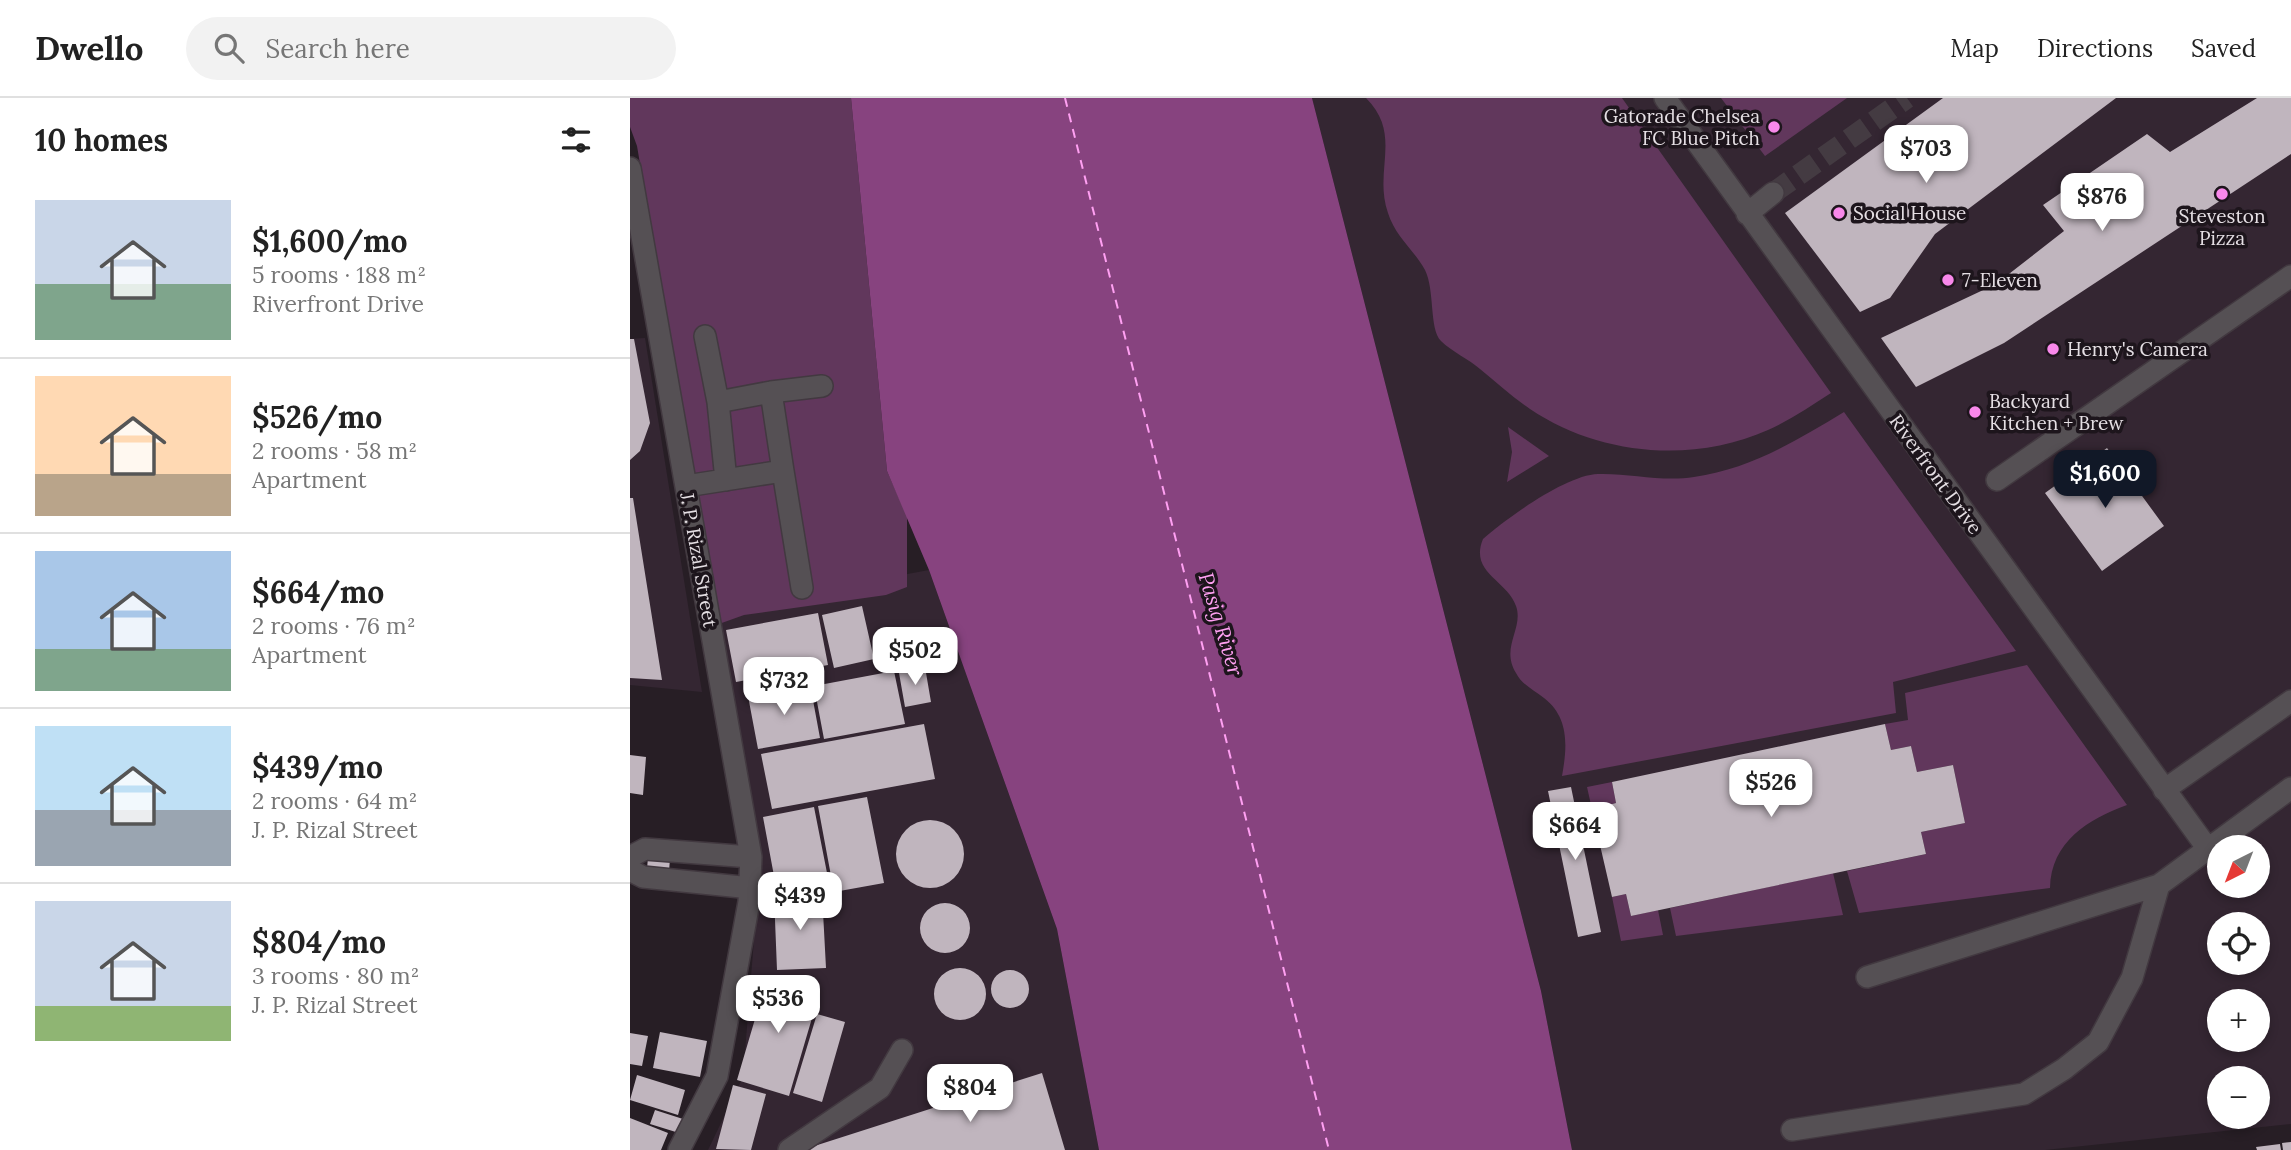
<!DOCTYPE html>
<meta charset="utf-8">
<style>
:root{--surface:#fff;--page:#f2f2f2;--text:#222;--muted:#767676;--line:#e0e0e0;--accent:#111827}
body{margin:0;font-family:Lora,serif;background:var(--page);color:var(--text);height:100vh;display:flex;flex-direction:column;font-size:26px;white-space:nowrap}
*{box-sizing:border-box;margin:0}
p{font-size:23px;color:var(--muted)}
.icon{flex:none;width:38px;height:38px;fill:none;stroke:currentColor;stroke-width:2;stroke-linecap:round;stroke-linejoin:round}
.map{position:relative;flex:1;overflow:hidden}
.side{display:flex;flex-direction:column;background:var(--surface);width:630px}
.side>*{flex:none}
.needle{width:46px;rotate:222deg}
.tools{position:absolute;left:1577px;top:737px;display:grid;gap:14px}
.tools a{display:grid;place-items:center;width:63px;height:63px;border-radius:50%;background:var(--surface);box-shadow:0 4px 10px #0003;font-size:35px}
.price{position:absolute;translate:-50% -60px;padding:0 16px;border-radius:14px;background:#fff;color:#222;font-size:23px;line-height:46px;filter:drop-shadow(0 2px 4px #0008)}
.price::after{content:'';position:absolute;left:50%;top:42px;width:21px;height:16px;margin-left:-10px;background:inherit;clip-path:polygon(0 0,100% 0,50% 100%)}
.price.active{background:var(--accent);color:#fff}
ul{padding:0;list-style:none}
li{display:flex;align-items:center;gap:21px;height:175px;padding:0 35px}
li+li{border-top:2px solid var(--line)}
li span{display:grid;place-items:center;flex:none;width:196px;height:140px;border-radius:0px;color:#555}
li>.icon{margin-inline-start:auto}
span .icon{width:84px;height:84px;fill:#fffc;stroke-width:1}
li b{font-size:30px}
h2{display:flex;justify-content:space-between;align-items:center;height:84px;padding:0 35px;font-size:30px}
header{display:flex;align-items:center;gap:42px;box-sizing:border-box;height:98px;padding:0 35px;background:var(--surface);border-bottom:2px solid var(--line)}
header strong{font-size:33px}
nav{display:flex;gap:38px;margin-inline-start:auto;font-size:24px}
.search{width:490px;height:63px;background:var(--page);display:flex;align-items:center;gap:18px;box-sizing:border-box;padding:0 24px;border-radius:38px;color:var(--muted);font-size:26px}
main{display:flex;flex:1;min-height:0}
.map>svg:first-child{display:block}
.built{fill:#342632;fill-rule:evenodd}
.green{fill:#61375c}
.water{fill:#87437f}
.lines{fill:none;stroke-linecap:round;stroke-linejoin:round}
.ferry{stroke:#ffa0f2;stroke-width:2;stroke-dasharray:9 7;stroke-linecap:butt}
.building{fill:#c0b5be}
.minor-tunnel{stroke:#443b42;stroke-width:21;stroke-dasharray:21 10;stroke-linecap:butt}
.minor-casing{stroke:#423940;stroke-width:24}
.minor{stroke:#555054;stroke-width:21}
.poi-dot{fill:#f888ea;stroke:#1d151c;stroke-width:2.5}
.labels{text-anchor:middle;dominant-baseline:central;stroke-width:7;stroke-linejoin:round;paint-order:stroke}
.poi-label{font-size:19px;fill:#e5dfe4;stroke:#1d151c;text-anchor:start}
.street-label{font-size:19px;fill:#e5dfe4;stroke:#1d151c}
.water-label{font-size:21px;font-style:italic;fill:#ffa0f2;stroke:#1d151c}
</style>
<header>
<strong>Dwello</strong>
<div class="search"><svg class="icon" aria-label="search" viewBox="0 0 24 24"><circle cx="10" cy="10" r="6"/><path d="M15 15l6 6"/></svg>Search here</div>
<nav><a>Map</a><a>Directions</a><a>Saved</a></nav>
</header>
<main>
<section class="side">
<h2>10 homes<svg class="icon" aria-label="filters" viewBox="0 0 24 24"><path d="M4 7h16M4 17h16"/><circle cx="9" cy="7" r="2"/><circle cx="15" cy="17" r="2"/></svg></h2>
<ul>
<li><span style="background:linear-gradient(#c9d6e8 60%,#7fa58c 0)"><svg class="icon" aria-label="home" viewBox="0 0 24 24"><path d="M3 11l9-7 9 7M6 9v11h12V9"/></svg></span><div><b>$1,600/mo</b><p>5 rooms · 188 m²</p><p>Riverfront Drive</p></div></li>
<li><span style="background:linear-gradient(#ffd9b3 70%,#b9a48a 0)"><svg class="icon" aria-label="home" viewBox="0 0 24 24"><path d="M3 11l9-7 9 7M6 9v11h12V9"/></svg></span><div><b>$526/mo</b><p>2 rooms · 58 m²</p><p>Apartment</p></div></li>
<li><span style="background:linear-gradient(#a9c7e8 70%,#7fa58c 0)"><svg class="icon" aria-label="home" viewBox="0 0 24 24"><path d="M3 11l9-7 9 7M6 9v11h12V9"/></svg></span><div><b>$664/mo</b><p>2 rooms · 76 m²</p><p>Apartment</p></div></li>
<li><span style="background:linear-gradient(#bfe0f5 60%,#9aa5b1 0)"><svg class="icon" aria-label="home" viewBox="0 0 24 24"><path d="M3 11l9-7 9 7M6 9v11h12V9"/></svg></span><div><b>$439/mo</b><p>2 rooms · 64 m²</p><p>J. P. Rizal Street</p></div></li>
<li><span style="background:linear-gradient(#c9d6e8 75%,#8fb573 0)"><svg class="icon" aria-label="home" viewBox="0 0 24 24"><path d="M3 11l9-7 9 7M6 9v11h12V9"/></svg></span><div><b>$804/mo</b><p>3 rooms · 80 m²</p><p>J. P. Rizal Street</p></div></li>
</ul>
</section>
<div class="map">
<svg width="1661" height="1052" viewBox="0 0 1661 1052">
<rect width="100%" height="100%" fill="#271e25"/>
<path class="built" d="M682 0H1661V1026L1415 1052H942L911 893ZM1589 749H1628V788H1589ZM1589 826H1628V864H1589ZM1589 903H1628V942H1589ZM1589 980H1628V1018H1589Z
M15 240 72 594 0 587V241Z
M299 472 427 831 469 1052H78L113 979 131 754 84 512Z"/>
<path class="green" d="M0 0H221L257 373 277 418V489L256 497 114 517 75 531 62 373 7 48 0 29Z
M736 0H992L1201 295C1181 308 1160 322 1138 332 1062 366 968 357 900 311 882 299 866 284 850 271 839 261 822 254 811 243 799 231 805 192 795 172 784 152 765 138 758 115 743 72 773 37 736 0Z
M1091 0H1217L1135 58Z
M1214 314 1386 553 1263 584 1266 615 932 678C937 650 940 620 914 600 904 592 892 587 886 575 870 549 894 531 886 508 877 482 839 475 853 441 877 420 936 377 968 376 999 375 1032 384 1064 379 1120 371 1166 343 1214 314Z
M878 329 919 358 877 384 882 354Z
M1397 567 1497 707C1458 721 1421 744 1420 790L1229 815 1217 773 1296 756 1291 734 1335 725 1323 667 1287 674 1281 648 1261 652 1255 626 1278 622 1275 595Z
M982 684 986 705 971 709 976 731 967 734 957 689Z
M1203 775 1213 817 1046 838 1040 810Z
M996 796 1001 818 1028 812 1033 837 991 843 982 799Z"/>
<path class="water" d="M221 0H682L911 893 942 1052H469L427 831 299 472 257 373Z"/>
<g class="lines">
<path class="ferry" d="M435 0 699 1052"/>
</g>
<path class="building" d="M1313 0H1486L1305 136 1260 200 1230 214 1155 115Z
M1627 0H1661V56L1374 245 1286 289 1251 240 1366 186 1434 133 1413 107 1517 36 1540 54Z
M0 241H4L20 325 10 353 0 362Z
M1477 350 1534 428 1472 473 1415 395Z
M0 400H3L32 582 0 580Z
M232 508 244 561 204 570 192 517Z
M188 515 198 567 106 584 96 532Z
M295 569 301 604 275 609 269 575Z
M264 573 275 626 194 641 184 588Z
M180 586 190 640 128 651 118 598Z
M294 626 305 681 142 711 131 656Z
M1255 626 1261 652 1281 648 1287 674 1323 667 1335 725 1291 734 1296 756 1001 818 996 796 982 799 967 734 976 731 971 709 986 705 982 684Z
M0 657 16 659 13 697 0 695Z
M941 689 971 834 948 839 918 693Z
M237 699 254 785 204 794 188 708Z
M184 709 199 785 147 794 133 719Z
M266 756a34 34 0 1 1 68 0a34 34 0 1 1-68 0Z
M18 758 40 760 39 774 17 772Z
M192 795 196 870 147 872 144 797Z
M290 830a25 25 0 1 1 50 0a25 25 0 1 1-50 0Z
M304 896a26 26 0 1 1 52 0a26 26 0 1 1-52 0Z
M361 891a19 19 0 1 1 38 0a19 19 0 1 1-38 0Z
M138 877 190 893 159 998 107 982Z
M187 916 215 924 192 1004 163 995Z
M30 934 77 943 70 979 23 970Z
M0 935 18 938 12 968 0 966Z
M412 975 435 1052H175V1051Z
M7 977 55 992 48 1017 0 1002Z
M103 987 136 996 121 1052 86 1051Z
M25 1012 53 1021 49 1035 20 1026Z
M0 1020 38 1035 31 1052H0Z
M1661 1044V1052H1653L1652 1045Z
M1650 1046 1651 1052H1627L1626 1049Z"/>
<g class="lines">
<path class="minor-tunnel" d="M1143 95 1277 0"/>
<defs>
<path id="minor" d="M1035 0 1578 751
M0 70 121 759 119 804 87 978 49 1052
M1117 116 1143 95
M75 238 88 304
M141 294 192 288
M96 382 88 304 141 294 153 373
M1367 382 1661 178
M56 388 153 373 172 490
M1534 692 1661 603
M0 759 15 751 121 759
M0 772 13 779 121 790
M1237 879 1529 787 1661 690
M1162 1032 1394 996 1434 971 1468 944 1502 880 1529 787
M159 1052 250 990 272 952"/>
</defs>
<use href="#minor" class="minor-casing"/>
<use href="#minor" class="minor"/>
</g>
<g class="poi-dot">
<circle cx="1144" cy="29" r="7"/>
<circle cx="1592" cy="96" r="7"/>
<circle cx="1209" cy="115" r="7"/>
<circle cx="1318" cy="182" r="7"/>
<circle cx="1423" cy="251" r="7"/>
<circle cx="1345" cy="314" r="7"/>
</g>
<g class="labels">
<g class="poi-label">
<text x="1130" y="18" text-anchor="end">Gatorade Chelsea<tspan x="1130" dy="22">FC Blue Pitch</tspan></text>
<text x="1223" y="115">Social House</text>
<text x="1592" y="118" text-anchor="middle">Steveston<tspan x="1592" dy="22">Pizza</tspan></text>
<text x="1332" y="182">7-Eleven</text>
<text x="1437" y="251">Henry's Camera</text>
<text x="1359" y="303">Backyard<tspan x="1359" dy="22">Kitchen + Brew</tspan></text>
</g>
<g class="street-label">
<text transform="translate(1306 376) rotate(54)">Riverfront Drive</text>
<text transform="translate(69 462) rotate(80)">J. P. Rizal Street</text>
</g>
<g class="water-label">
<text transform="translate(591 526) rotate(73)">Pasig River</text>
</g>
</g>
</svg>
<div class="tools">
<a><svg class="needle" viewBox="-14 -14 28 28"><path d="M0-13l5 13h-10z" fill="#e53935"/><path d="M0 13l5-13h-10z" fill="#767676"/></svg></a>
<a><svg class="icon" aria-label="locate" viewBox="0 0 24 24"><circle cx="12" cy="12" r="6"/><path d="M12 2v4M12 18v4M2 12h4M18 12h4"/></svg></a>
<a>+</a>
<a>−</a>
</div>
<b class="price" style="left:1296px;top:87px">$703</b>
<b class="price" style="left:1472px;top:135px">$876</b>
<b class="price active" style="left:1475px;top:412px">$1,600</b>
<b class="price" style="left:285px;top:589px">$502</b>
<b class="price" style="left:154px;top:619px">$732</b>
<b class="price" style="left:1141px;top:721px">$526</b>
<b class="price" style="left:945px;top:764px">$664</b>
<b class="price" style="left:170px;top:834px">$439</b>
<b class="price" style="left:148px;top:937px">$536</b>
<b class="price" style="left:340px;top:1026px">$804</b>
</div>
</main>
